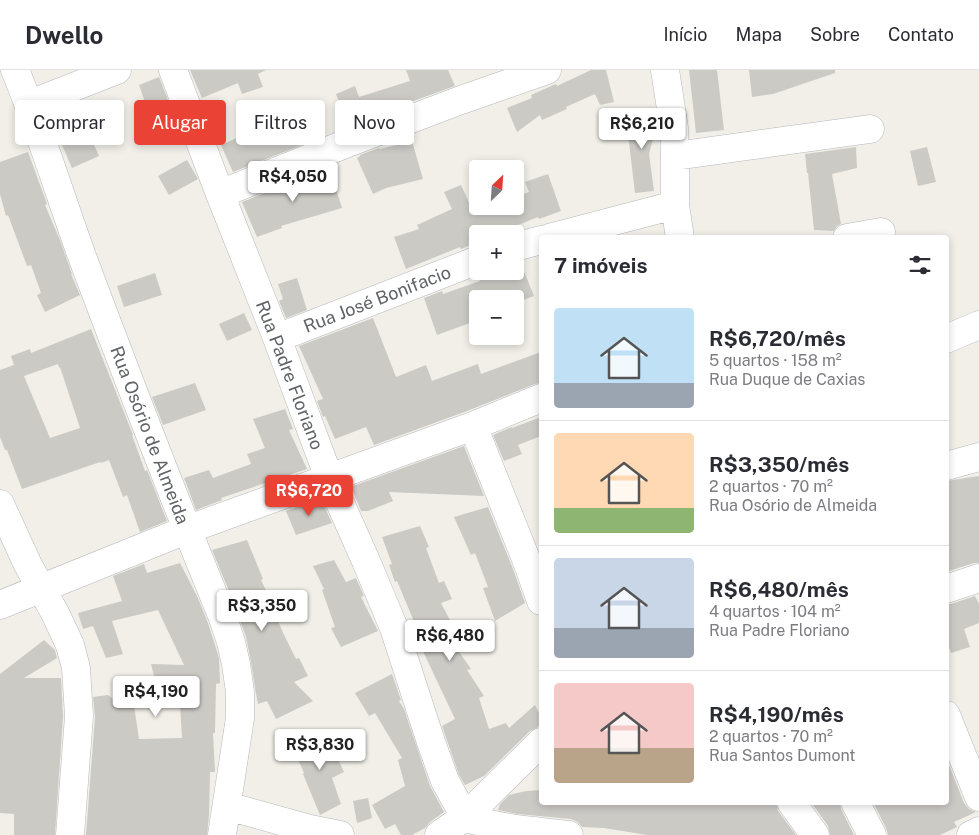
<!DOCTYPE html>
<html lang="pt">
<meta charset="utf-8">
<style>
:root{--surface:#fff;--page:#f2f2f3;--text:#2b2b33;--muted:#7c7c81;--line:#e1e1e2;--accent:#ea4335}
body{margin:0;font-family:"Public Sans",sans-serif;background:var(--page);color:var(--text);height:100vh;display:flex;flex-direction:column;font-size:19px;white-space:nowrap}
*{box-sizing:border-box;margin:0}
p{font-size:16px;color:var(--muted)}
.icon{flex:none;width:28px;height:28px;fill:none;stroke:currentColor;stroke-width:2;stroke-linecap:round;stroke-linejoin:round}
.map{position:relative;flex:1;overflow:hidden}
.panel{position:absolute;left:539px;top:165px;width:410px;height:570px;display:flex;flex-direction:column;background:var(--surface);border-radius:5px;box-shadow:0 2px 8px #0003}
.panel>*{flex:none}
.top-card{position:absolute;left:15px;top:30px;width:449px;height:45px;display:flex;gap:10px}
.needle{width:32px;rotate:25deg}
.controls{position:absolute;left:469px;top:90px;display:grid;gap:10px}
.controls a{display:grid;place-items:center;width:55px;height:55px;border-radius:5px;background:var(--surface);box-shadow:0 2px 8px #0003;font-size:25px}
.price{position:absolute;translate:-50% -42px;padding:0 11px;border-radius:5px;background:#fff;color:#222;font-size:16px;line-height:32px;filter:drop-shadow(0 1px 2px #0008)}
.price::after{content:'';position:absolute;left:50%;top:30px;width:15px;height:11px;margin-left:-8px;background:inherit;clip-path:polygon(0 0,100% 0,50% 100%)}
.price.selected{background:var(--accent);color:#fff}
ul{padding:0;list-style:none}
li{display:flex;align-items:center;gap:15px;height:125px;padding:0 15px}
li+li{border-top:1px solid var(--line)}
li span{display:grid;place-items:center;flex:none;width:140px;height:100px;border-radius:5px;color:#555}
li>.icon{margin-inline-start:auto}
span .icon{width:60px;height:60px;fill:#fffc;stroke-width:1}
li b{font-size:21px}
h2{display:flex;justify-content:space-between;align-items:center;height:60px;padding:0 15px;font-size:21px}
.chip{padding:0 18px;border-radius:5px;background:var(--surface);box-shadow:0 2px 8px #0003;font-size:18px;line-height:45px}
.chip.selected{background:var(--accent);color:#fff}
header{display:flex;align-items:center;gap:30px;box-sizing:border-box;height:70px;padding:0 25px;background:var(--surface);border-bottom:1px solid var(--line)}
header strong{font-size:24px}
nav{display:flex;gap:28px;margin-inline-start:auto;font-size:18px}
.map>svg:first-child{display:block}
.building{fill:#cccac5;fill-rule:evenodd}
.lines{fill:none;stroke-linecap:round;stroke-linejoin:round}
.minor-casing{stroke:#b5b8bc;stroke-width:29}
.minor{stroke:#fff;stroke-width:28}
.labels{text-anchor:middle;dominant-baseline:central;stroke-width:4;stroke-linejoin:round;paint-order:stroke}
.street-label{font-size:18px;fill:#5f6368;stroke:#fff}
</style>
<header>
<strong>Dwello</strong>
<nav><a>Início</a><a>Mapa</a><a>Sobre</a><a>Contato</a></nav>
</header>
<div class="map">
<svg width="979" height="765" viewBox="0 0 979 765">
<rect width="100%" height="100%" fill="#f1efe8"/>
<path class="building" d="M190 0H266L258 4 263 17 242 24 238 13 202 28Z
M406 0H448L455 16 405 34 367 46 368 49 348 56 336 24 355 16 359 27 410 11Z
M591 0H606L614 32 600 35 595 24 566 37 567 39 542 50 540 45 517 62 507 38 532 28 531 25 556 14 557 16Z
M689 0H717L724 60 696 63Z
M749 0H835V3L773 24 752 27Z
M159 7 168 30 147 38 139 15Z
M76 33 99 86 72 98 49 45Z
M300 38 312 71 233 102 221 75 254 60 251 53 277 42 278 46Z
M656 44 658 61 655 62 649 84 654 121 635 123 629 72 624 51Z
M412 71 423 109 386 118 373 124 357 88 360 86V85L379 78 380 79Z
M856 77 857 98 832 104 841 154 837 156 834 161 814 160 808 103H807L805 84Z
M927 77 936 112 918 116 910 81Z
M28 82 46 131 47 134 45 135 60 170 72 204H71L80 225 45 242 37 225 41 223 31 195 27 196 8 145 6 146 0 124V92Z
M187 90 198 109 169 125 158 106Z
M322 100 323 102 330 100 342 138 281 156 282 158 257 167 242 132Z
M548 104 561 141 539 149 538 147 496 164H478V172L461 179 460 177 406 199 394 167 419 159 417 155 452 139 444 122 461 115 471 137 474 136H515V127L529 122 525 112Z
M493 201H524L534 226 515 233V229H478V250L437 265 424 228 442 221 443 224 480 211 478 207Z
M155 203 162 225 124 237 117 216Z
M297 208 307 240 286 248 279 231 283 229 278 214Z
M244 243 252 260 227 271 219 254Z
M373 248 396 307 426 295 432 311 478 294 481 304 541 282V313L535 314 467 341 374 375 366 357 335 369 325 346 323 347 317 331 323 329 299 276Z
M91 259 133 365H132L145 401 147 400 167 451 140 462 127 425 123 427 109 390 101 393 100 392 22 419 7 380H5L0 367V300L14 295 11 286 30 279 31 283ZM58 294 59 298 60 297 80 358 50 368 24 306Z
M195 313 206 340 163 355 152 327Z
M285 339 293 359 289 360 307 399 221 428 222 430 196 440 184 408 209 400 213 408 251 394 247 384 265 378 253 349Z
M541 347V366L518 375 522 384 504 391 493 365 512 357V358Z
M464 376 484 426 389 422 393 431 368 441H361L353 421H352L350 417Z
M979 406V493H974L946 502V411Z
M321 429 332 453 296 465 286 441Z
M488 437 513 499 525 533 495 551 483 518 488 517 475 483 471 485 454 447Z
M420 456 429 477 426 478 439 513 444 511 452 529 441 533 452 554 443 559 471 599 467 600 484 626 479 628 489 659 506 653 509 658 535 635 541 647V652L538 657 530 661 484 706 465 715 459 705 442 656 455 649 411 556 415 554 397 511 395 512 389 495 392 494 382 467Z
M247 470 263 509 261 510 271 531 270 532 284 565 296 589 299 588 308 606 294 612 313 631 276 649 267 631 258 634 256 624 251 592 246 567 231 526 212 480Z
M334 490 346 512 356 508 364 526 361 527 378 561 341 577 331 558 335 557 322 520 324 519 313 496Z
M180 493 197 526 208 553 219 588 220 613 216 614 215 663H213L215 702H210L209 746 207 765H86L95 647 93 627 108 625 115 631 133 629 139 669 182 668 179 617H157L151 594 184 595 158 540 112 551 123 584 106 588 93 556 83 559 78 543 122 531 113 506 144 494 147 503Z
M975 526 979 534V553L964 559 970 577 951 583 946 569V534H951Z
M44 570 55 580 57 588 24 608H61L63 646 55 765H14V744L0 743V604Z
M392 604 401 630 399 631 404 639 430 716 444 742 430 752 425 758 412 765H401L395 754 385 759 372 735 405 716 398 690 402 688 375 643 369 646 355 623Z
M326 663 344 702 332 708 341 734 320 745 303 704 304 703 293 678Z
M946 687 964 733 969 739 976 742 954 752 957 757 940 765H888L886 758 873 732H946Z
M541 720V732H776L778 741 796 765H647L604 758 582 757 578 752 571 749 518 744 498 740 500 734 509 725 526 721Z
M368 728 372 748 357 753 353 731Z
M811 732H840L841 739 854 765H830L828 756Z"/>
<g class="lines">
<defs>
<path id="minor" d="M15 0C41 62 60 126 83 189 128 309 174 429 223 548L231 572 236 594 240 622V648L222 765
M173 0 220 124 277 268 329 408 366 491 394 558 431 672 445 711 465 747
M665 0 674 58 675 86V135L680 168
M30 34 117 0
M675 86 870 59
M220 124 345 74 461 30 547 0
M549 168 675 135
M847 168 881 162
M515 177 541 170
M277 268 478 190
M946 269 979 255
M473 356 528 494 541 531
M946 396 979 387
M0 434 28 495 55 543 70 575 76 598 79 646 70 765
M946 519 979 508
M0 535 186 460 473 356 541 328
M946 645 979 727
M791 732 815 765
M855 732 872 765
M227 736 310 759 340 765
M465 747C498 759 534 761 569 765
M439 765 465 747 541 672
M971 765 979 761"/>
</defs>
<use href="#minor" class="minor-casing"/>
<use href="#minor" class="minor"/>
</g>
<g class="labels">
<g class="street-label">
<text transform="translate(377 229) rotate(-21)">Rua José Bonifacio</text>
<text transform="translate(290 305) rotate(69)">Rua Padre Floriano</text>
<text transform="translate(150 365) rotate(69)">Rua Osório de Almeida</text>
</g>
</g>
</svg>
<div class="controls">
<a><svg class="needle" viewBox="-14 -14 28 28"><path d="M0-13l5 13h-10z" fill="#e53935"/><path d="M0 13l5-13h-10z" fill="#7c7c81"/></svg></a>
<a>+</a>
<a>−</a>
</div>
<b class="price" style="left:642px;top:80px">R$6,210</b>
<b class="price" style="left:293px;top:133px">R$4,050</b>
<b class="price selected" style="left:309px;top:447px">R$6,720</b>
<b class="price" style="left:262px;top:562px">R$3,350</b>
<b class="price" style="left:450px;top:592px">R$6,480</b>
<b class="price" style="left:156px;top:648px">R$4,190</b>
<b class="price" style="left:320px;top:701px">R$3,830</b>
<div class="top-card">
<a class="chip">Comprar</a>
<a class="chip selected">Alugar</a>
<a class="chip">Filtros</a>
<a class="chip">Novo</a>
</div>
<section class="panel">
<h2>7 imóveis<svg class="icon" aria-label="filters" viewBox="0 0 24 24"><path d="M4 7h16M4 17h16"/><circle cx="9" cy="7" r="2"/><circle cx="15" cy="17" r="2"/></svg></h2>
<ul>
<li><span style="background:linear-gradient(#bfe0f5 75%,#9aa5b1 0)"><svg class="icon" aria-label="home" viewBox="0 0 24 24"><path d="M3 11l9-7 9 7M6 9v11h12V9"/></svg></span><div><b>R$6,720/mês</b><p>5 quartos · 158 m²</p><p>Rua Duque de Caxias</p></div></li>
<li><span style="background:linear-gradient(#ffd9b3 75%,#8fb573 0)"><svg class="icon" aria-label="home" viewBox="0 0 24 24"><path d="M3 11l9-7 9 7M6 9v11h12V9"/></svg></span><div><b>R$3,350/mês</b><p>2 quartos · 70 m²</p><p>Rua Osório de Almeida</p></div></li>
<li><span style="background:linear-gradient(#c9d6e8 70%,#9aa5b1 0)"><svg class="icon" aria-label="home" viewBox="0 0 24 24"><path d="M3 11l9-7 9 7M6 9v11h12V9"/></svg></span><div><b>R$6,480/mês</b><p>4 quartos · 104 m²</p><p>Rua Padre Floriano</p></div></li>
<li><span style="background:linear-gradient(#f6c9c9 65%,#b9a48a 0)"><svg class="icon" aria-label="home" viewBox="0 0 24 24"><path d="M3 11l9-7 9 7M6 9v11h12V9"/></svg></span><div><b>R$4,190/mês</b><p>2 quartos · 70 m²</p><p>Rua Santos Dumont</p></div></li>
</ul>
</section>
</div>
